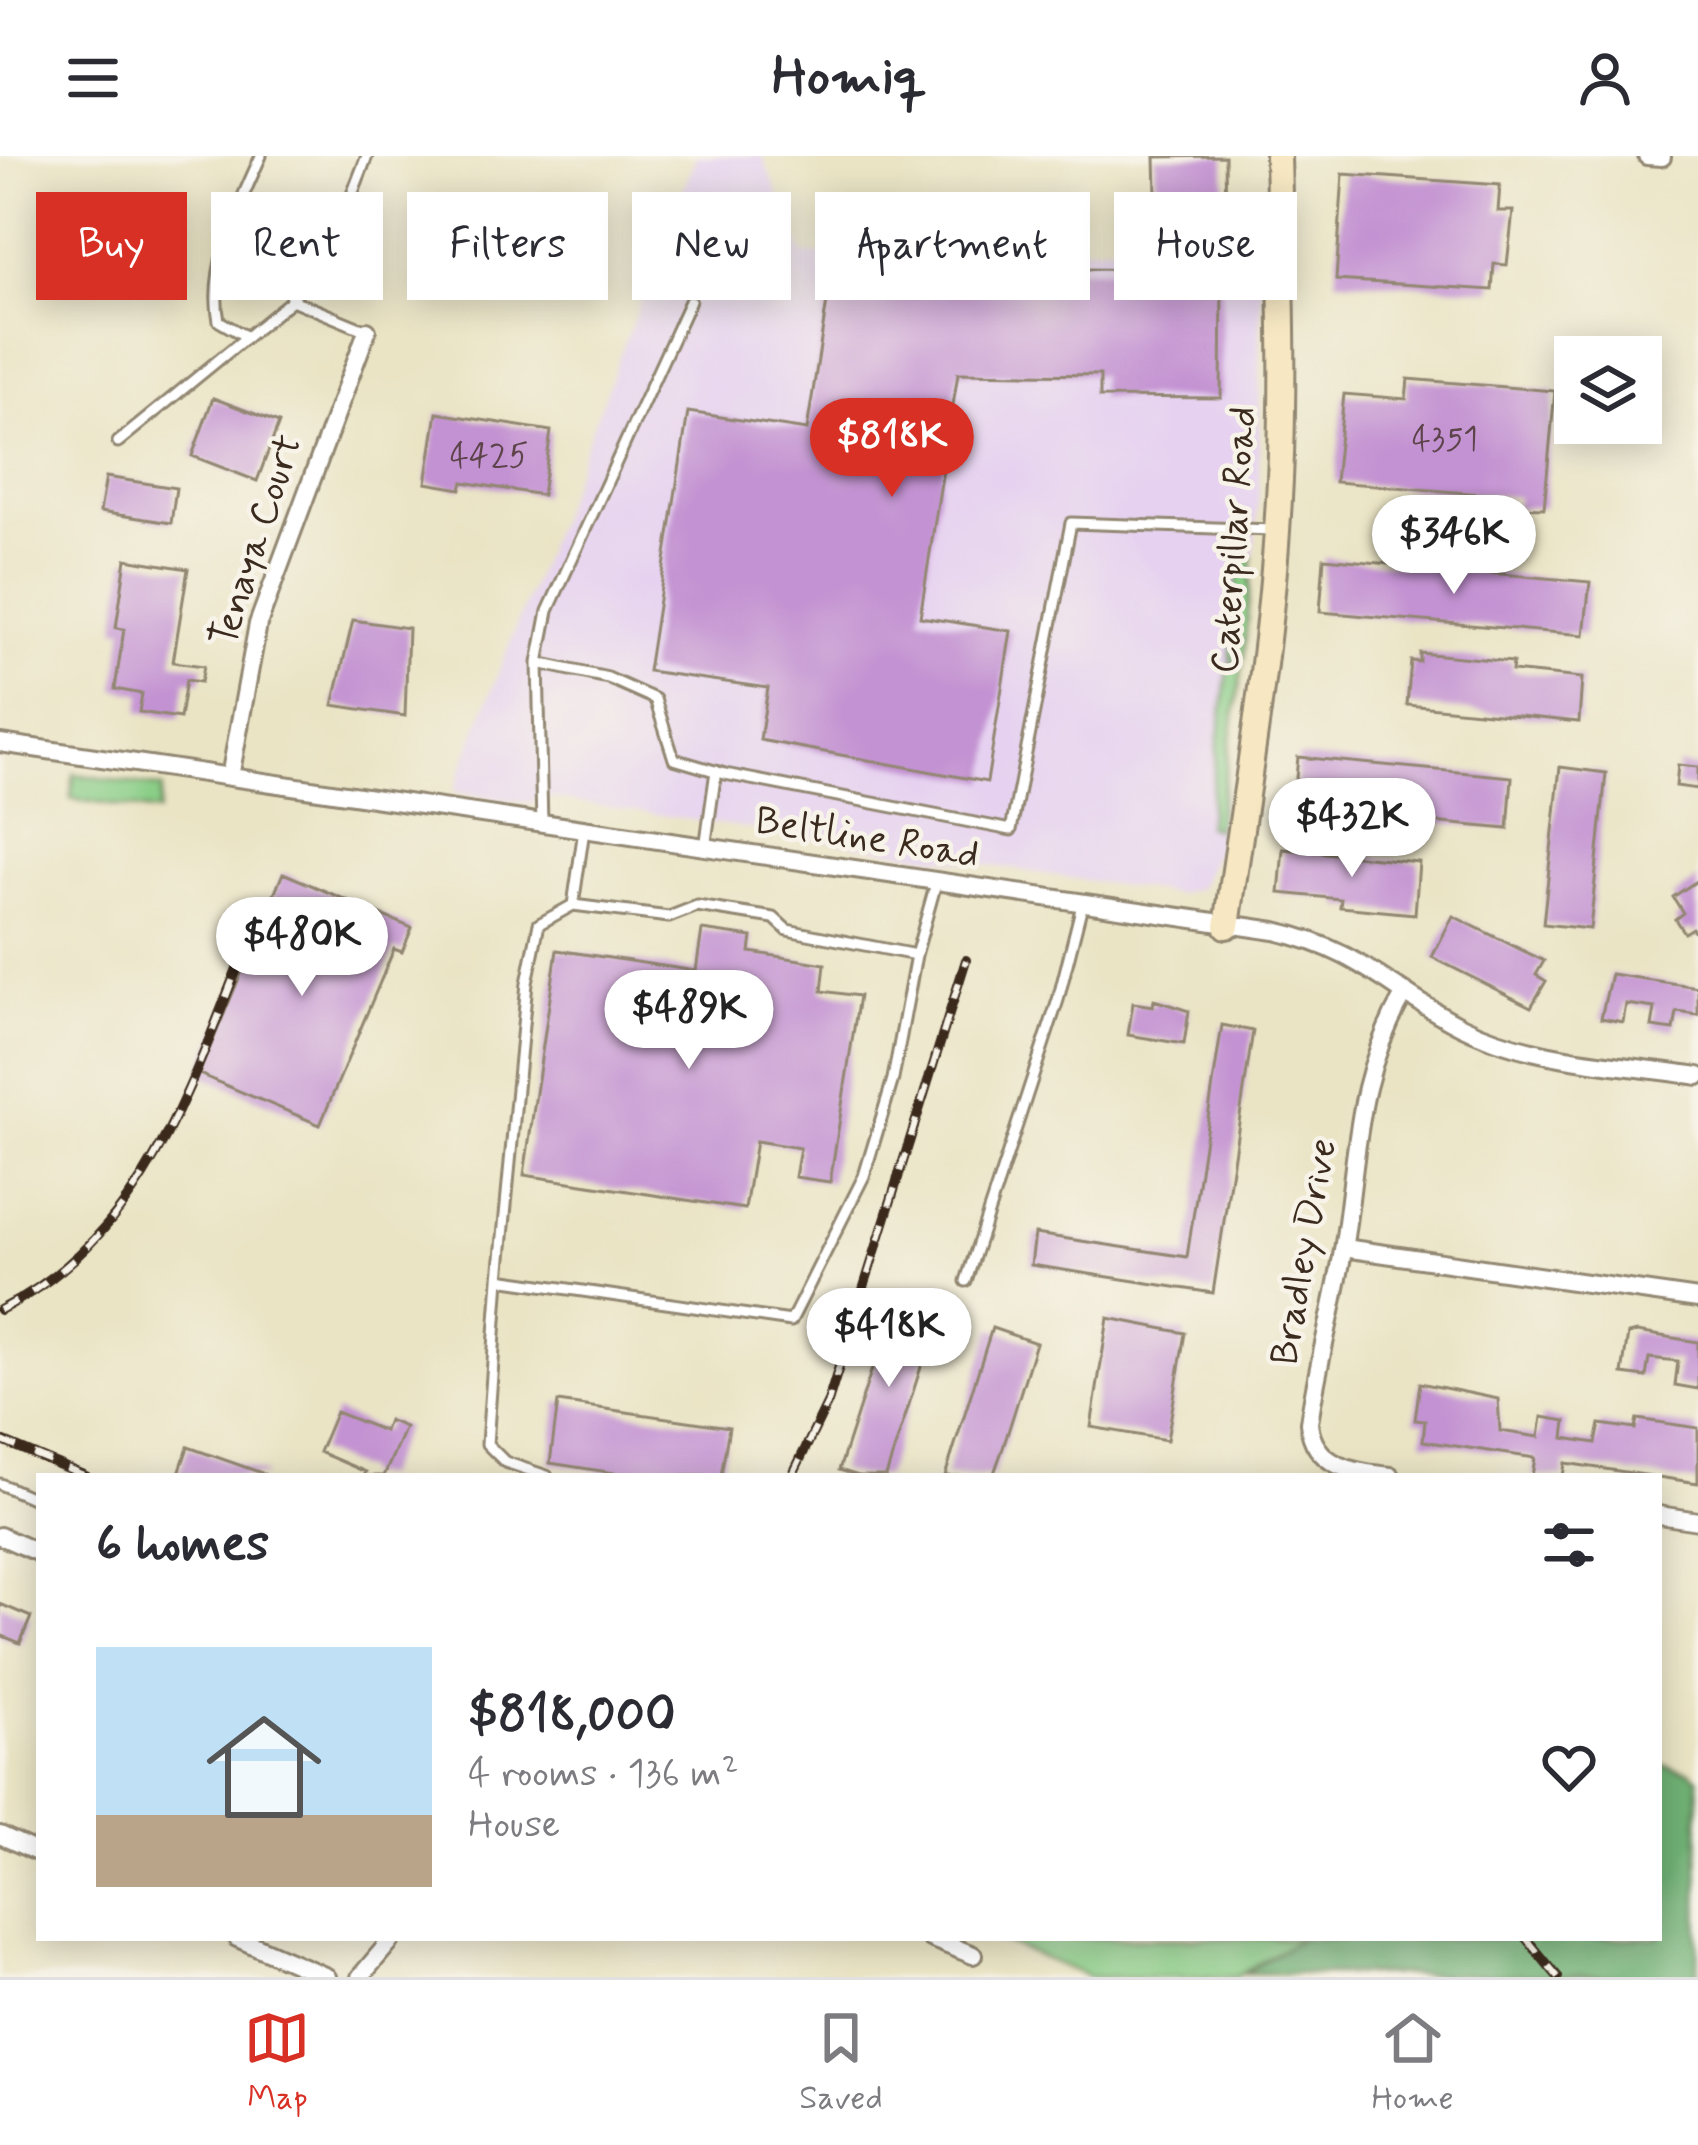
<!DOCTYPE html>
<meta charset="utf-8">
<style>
:root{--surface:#fff;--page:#f7f7f7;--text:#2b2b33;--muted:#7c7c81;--line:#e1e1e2;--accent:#d93025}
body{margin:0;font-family:Mynerve,sans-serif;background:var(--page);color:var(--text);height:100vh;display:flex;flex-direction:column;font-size:45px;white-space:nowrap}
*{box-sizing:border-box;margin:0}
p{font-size:39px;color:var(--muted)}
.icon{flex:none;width:66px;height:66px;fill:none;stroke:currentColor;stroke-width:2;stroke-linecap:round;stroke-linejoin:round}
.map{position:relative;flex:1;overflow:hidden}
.panel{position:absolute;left:36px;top:1317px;width:1626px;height:468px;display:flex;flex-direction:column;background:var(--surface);border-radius:0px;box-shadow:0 6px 30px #0003}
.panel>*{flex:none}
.guide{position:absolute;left:36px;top:36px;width:1626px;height:108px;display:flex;gap:24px}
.tools{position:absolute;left:1554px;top:180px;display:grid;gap:24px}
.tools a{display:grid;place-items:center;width:108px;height:108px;border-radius:0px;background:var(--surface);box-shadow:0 6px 30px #0003;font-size:60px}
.price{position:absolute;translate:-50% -102px;padding:0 27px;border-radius:42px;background:#fff;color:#222;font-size:39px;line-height:78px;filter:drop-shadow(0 3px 6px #0008)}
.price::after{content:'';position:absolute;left:50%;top:72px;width:36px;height:27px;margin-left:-18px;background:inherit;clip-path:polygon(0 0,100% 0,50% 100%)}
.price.current{background:var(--accent);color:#fff}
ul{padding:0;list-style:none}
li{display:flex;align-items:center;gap:36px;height:300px;padding:0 60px}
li+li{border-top:3px solid var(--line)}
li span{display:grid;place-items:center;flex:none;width:336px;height:240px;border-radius:0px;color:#555}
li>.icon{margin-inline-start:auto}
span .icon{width:144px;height:144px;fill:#fffc;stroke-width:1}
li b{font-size:51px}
h2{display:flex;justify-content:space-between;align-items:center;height:144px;padding:0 60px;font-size:51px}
.pill{padding:0 42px;border-radius:0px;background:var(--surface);box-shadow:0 6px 30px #0003;font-size:42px;line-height:108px}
.pill.current{background:var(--accent);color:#fff}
header{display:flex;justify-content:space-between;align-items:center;height:156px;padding:0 60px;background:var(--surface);font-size:54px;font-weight:800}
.tab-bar{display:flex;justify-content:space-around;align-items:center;height:168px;border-top:3px solid var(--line);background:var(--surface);font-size:33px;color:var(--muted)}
.tab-bar a{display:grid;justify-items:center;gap:6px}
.tab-bar .current{color:var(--accent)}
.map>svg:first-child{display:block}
.built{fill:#e6d2f0}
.green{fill:#8ace87;stroke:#627c52;stroke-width:3}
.forest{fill:#6fb174;stroke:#556e49;stroke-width:3}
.building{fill:#c392d2}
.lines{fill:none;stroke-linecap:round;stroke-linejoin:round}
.lane-casing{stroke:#928772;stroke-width:15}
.street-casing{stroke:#928772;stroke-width:22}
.secondary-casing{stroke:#928772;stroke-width:30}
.lane{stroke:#fff;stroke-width:9}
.street{stroke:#fff;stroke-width:16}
.secondary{stroke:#f7e8c3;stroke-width:24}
.rail-casing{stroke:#3b2a1e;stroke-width:10}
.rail{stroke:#f7f3e8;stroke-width:6;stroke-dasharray:18;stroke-linecap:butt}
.labels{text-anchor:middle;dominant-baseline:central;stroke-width:9;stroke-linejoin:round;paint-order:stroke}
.number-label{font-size:33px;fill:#5d444b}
.street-label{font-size:39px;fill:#3b2a1e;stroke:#f7f3e8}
</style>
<header><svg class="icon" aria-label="menu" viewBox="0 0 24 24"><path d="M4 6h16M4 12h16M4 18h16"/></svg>Homiq<svg class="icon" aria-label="person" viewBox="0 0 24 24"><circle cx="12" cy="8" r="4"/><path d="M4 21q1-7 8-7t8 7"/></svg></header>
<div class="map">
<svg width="1698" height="1821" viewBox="0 0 1698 1821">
<rect width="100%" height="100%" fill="#f7f3e8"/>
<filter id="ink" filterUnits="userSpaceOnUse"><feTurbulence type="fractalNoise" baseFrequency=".00833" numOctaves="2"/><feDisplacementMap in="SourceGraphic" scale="24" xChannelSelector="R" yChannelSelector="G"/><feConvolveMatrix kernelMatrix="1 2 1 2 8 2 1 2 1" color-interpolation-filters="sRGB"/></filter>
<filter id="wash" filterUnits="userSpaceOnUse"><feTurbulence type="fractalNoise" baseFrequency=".004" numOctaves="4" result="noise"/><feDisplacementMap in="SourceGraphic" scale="48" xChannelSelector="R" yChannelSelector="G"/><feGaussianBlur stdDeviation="2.7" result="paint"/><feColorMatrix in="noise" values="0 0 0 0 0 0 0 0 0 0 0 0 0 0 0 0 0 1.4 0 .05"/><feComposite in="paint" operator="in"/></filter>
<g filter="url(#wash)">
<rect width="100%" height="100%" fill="#eae4c5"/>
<path class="built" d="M696 0H762L803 99 1261 86 1259 334 1251 437 1217 691 1199 732 1176 738 537 640 535 648 453 636Z"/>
<path class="green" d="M1240 392 1252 401 1244 503H1230Z
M1229 507 1243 508 1216 673 1207 670Z
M74 618 162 632 158 656 71 643Z
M995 1782H1301L1236 1821H1090Z"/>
<path class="forest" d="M1659 1608 1690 1615 1698 1622V1821L1246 1817 1301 1782H1659Z"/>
<g id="blocks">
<path class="building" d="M1225 0 1226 70 1157 73 1155 1Z
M1343 18 1500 29 1498 55H1513L1507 109 1494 108 1492 134 1336 124Z
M947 111 1222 115 1221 242 1100 241V219L958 217 920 461 1011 475 987 626 760 584 768 532 648 515 688 256 807 274 832 113 947 116Z
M1408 223 1555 235 1544 352 1516 351 1517 341 1335 326 1344 238 1406 243Z
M213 242 279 267 257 325 192 300Z
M437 257 551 275 542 339 463 326 461 333 426 327Z
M106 321 176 332 171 367 100 356Z
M1324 402 1590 426 1584 479 1320 456Z
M126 403 188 413 173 506 204 510 201 526 186 524 180 562 139 556 142 538 115 533 124 473 116 472Z
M353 464 408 472 405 560 333 549Z
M1420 497 1513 506 1512 515 1582 522 1579 566 1407 549 1411 505 1420 506Z
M1298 601 1512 621 1508 673 1293 653Z
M1678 609 1698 611V633L1676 630Z
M1560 611 1606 617 1590 773 1543 768Z
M1283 693 1419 706 1415 758 1340 751 1341 743 1279 737Z
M283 717 412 772 402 796 394 793 320 969 199 918Z
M1698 724V781L1692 772 1684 777 1675 763 1683 757 1673 741Z
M1453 760 1544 805 1536 819 1546 825 1531 851 1432 801Z
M702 774 752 781 750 796 825 808 822 835 859 840 830 1026 795 1021 800 992 756 985 745 1053 524 1019 557 794 696 815Z
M1611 818 1698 831V859L1677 856 1674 874 1652 871 1655 852 1626 848 1623 866 1601 862Z
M1154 844 1189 855 1184 888 1128 879 1133 847 1153 850Z
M1222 869 1253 875 1213 1137 1031 1109 1035 1078 1187 1101Z
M895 1142 939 1155 886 1320H859L839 1314Z
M1108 1162 1185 1177 1167 1284 1091 1271Z
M992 1172 1036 1187 1003 1292 993 1320H945Z
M1637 1176 1698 1186V1233L1675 1229 1678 1205 1649 1202 1646 1221 1622 1218 1628 1178Z
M1420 1227 1498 1243 1500 1275 1539 1281 1542 1261 1566 1265 1564 1282 1596 1287 1600 1268 1635 1273 1637 1263 1698 1272V1327L1565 1307 1563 1320H1532L1535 1302 1423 1285 1425 1265 1415 1264Z
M558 1246 729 1271 721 1320H634L550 1307Z
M336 1256 384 1275 388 1264 405 1271 384 1320H364L366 1316 319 1296Z
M188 1291 265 1318V1320H178Z
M0 1448 31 1461 20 1487 0 1479Z"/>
</g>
</g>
<g filter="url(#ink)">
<use href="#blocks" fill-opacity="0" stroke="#928772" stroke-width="3"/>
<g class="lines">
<defs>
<path id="lane" d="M231 75 271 86 292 144 367 175
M247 181 219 165C208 110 239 49 261 0
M118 286 292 144 344 59 367 0
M538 507 608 522 655 543 674 603 725 618 1011 674 1071 367 1272 374
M542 668 538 507 548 455 690 145
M584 674 573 749 669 761 697 750 774 762 787 774 916 799 936 727
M705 692 716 615
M573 749 539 768 527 827 499 1123 791 1165 864 1020 893 923 916 799
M499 1123 487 1288 505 1306 547 1320
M966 1125 1058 844 1082 749
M0 1328 39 1345"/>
<path id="street" d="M1647 0 1662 1
M0 587 1275 775C1361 794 1390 835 1463 871 1534 906 1621 908 1698 920
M230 621 258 468 367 175
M1344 1092 1698 1143
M1391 1320C1353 1316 1313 1311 1309 1267 1317 1209 1334 1152 1343 1094 1359 995 1354 926 1405 836
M1659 1359 1698 1365
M0 1380 39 1397
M0 1679 39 1697
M237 1782 327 1821
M930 1782 973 1799
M360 1821 393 1782"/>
<path id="secondary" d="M1227 770C1246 633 1270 497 1278 359 1286 239 1281 120 1278 0"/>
</defs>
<use href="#lane" class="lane-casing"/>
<use href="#street" class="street-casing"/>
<use href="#secondary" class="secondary-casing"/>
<use href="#lane" class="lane"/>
<use href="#street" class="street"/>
<use href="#secondary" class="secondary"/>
<defs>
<path id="rail" d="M0 1154C147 1080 190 928 248 785
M0 1284 86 1320
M792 1320 828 1246 966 804
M1526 1782 1558 1821"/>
</defs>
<use href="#rail" class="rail-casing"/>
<use href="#rail" class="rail"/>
</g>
</g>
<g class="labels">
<g class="number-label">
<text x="1445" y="284">4351</text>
<text x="489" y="301">4425</text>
</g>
<g class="street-label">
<text transform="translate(1235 384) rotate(-86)">Caterpillar Road</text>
<text transform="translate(257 385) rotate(-72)">Tenaya Court</text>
<text transform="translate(867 683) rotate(9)">Beltline Road</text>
<text transform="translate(1305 1096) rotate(-80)">Bradley Drive</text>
</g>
</g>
</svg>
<div class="tools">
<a><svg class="icon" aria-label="layers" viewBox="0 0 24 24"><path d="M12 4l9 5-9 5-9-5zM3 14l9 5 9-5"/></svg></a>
</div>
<b class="price current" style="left:892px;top:344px">$818K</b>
<b class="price" style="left:1454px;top:441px">$346K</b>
<b class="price" style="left:1352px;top:724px">$432K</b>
<b class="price" style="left:302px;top:843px">$480K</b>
<b class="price" style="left:689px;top:916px">$489K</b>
<b class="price" style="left:889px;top:1234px">$418K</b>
<div class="guide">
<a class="pill current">Buy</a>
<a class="pill">Rent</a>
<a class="pill">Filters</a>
<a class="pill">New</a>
<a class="pill">Apartment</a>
<a class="pill">House</a>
</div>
<section class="panel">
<h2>6 homes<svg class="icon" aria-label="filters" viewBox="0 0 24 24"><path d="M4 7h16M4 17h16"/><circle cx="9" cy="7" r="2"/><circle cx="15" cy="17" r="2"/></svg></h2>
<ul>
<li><span style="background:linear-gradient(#bfe0f5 70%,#b9a48a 0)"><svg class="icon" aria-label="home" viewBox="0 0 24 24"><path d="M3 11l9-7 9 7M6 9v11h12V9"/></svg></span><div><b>$818,000</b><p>4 rooms · 136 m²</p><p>House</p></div><svg class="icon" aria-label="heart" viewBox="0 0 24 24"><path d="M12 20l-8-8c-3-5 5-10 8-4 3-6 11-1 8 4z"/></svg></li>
</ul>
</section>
</div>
<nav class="tab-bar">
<a class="current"><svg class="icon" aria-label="map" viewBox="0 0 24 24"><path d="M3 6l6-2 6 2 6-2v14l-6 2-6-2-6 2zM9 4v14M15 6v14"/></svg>Map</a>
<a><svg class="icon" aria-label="saved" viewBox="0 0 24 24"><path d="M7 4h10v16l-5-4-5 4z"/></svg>Saved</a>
<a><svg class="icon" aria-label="home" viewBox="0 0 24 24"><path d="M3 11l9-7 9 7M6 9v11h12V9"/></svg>Home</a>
</nav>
